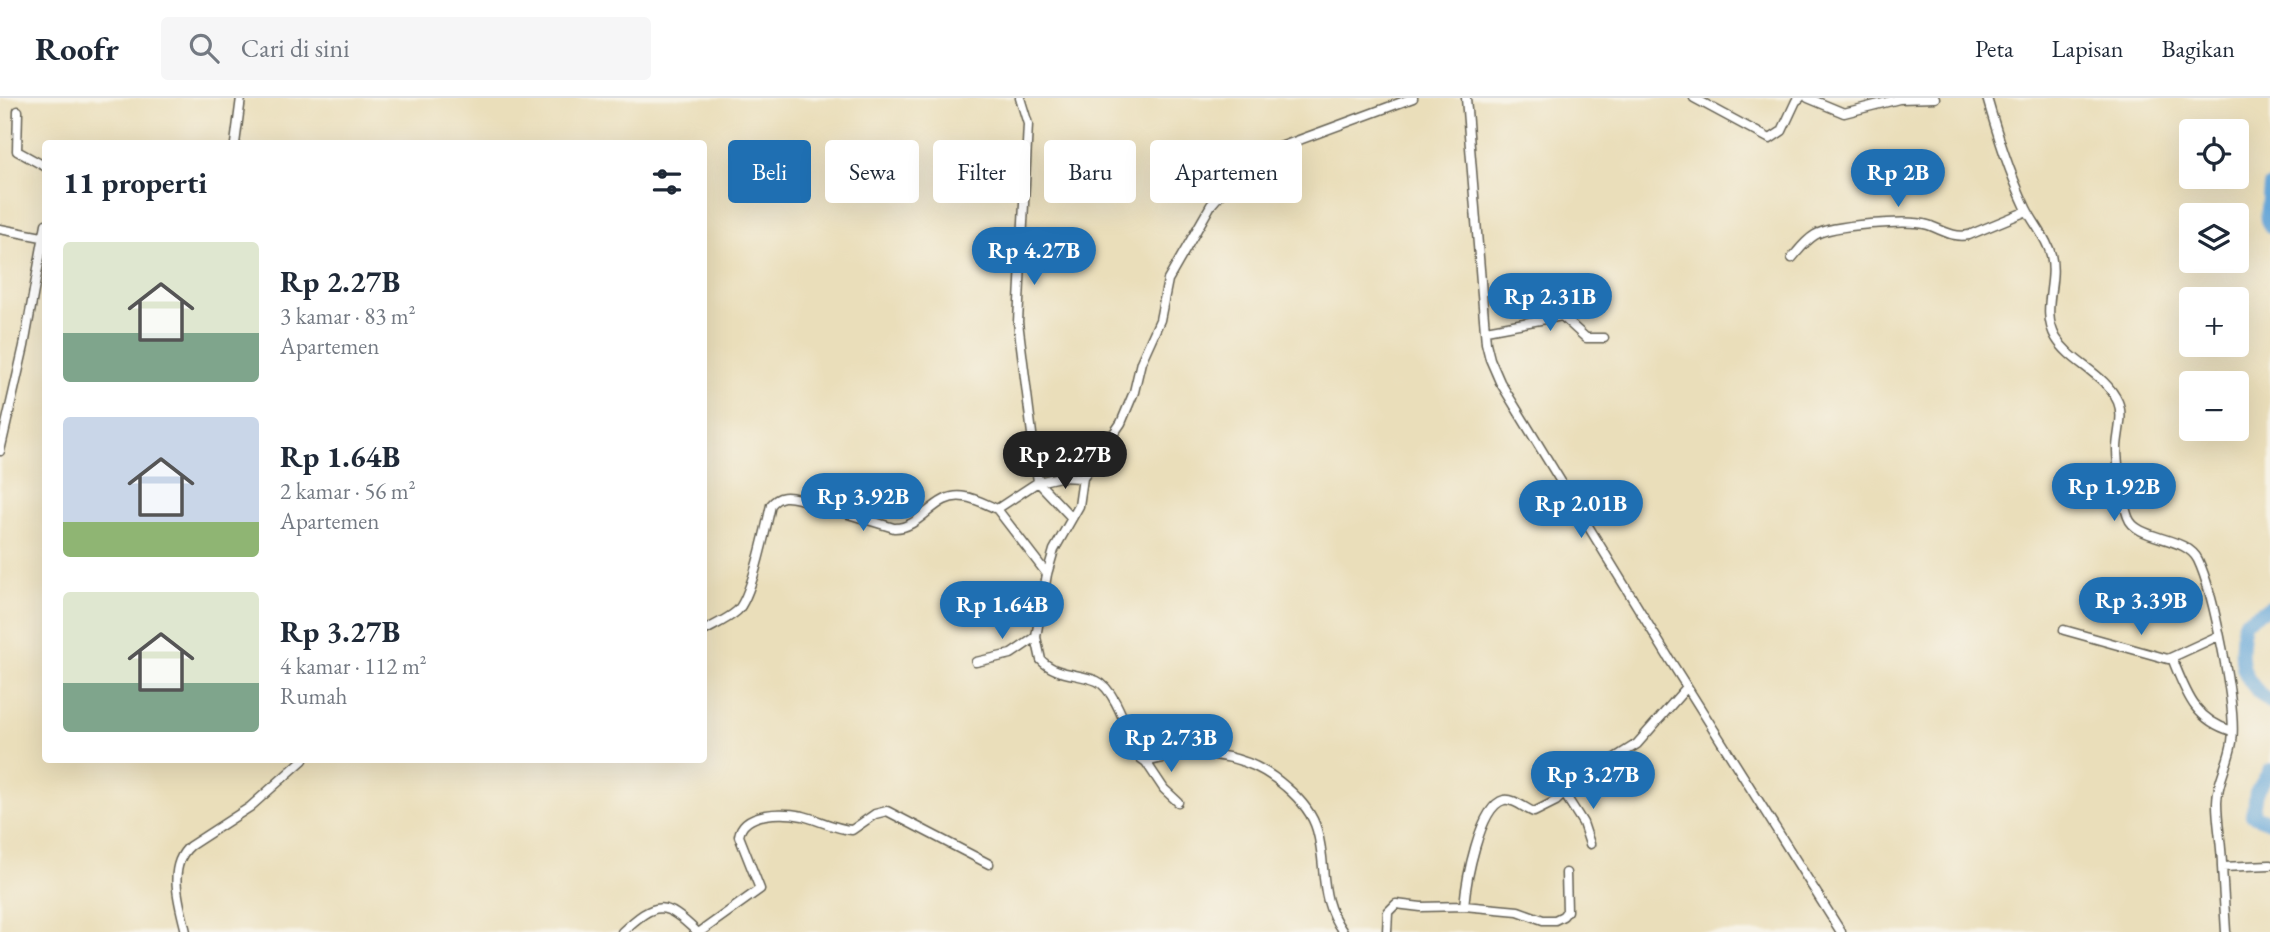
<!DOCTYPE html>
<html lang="id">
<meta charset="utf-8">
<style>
:root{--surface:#fff;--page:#f6f6f7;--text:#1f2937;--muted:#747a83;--line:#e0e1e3;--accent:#1f6fb2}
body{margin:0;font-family:"EB Garamond",serif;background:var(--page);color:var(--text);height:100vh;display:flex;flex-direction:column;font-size:26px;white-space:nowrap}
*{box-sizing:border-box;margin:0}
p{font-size:23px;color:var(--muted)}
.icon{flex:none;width:38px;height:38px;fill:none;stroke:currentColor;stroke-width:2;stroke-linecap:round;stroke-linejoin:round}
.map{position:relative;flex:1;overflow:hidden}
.details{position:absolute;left:42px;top:42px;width:665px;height:623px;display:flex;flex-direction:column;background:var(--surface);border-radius:7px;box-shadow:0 7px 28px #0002}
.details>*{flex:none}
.banner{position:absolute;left:728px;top:42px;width:665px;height:63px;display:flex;gap:14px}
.buttons{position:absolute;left:2179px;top:21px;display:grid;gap:14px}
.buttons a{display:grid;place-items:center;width:70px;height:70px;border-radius:7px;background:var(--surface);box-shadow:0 7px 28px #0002;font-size:35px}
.price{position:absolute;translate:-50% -60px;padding:0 16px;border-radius:24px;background:var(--accent);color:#fff;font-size:23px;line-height:46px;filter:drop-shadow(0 2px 4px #0008)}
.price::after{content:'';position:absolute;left:50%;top:42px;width:21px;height:16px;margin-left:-10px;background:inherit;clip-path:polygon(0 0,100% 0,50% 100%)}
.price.on{background:#222;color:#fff}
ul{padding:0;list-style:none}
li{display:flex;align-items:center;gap:21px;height:175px;padding:0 21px}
li span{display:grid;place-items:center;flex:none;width:196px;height:140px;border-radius:7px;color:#555}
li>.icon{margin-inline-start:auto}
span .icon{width:84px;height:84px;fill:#fffc;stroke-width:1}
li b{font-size:30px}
h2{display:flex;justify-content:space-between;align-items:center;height:84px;padding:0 21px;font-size:30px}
.chip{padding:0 24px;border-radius:7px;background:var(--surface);box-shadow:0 7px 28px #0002;font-size:24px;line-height:63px}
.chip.on{background:var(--accent);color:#fff}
header{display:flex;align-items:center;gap:42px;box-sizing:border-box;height:98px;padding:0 35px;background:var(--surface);border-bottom:2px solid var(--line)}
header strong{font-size:33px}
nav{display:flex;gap:38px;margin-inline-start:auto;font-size:24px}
.search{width:490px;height:63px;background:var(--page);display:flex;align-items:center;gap:18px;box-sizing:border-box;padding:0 24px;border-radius:7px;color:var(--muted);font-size:26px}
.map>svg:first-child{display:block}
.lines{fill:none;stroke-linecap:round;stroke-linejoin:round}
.river{stroke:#66a7d9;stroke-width:14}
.minor-casing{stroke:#646053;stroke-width:11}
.minor{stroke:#fff;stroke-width:8}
</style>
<header>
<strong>Roofr</strong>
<div class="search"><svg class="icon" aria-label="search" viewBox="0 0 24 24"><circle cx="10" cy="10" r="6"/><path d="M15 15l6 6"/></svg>Cari di sini</div>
<nav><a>Peta</a><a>Lapisan</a><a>Bagikan</a></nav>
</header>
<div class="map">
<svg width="2270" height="834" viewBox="0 0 2270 834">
<rect width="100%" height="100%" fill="#f7f3e8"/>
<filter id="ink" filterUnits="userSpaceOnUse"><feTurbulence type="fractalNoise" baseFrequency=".0143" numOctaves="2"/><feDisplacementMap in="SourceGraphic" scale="14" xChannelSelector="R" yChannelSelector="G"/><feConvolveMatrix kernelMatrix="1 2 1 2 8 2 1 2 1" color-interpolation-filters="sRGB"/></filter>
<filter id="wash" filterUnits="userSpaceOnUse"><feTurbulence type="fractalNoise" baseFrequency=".00686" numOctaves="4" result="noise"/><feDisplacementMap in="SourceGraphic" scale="28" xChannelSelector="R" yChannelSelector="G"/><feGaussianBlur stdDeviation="1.57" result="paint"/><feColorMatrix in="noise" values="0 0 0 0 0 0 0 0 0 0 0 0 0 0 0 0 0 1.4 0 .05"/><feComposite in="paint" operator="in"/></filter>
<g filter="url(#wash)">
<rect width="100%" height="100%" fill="#eadeba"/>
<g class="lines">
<path class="river" d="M2270 88 2267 122 2270 128
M2270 509 2244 524C2240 562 2237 578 2270 604
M2270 672 2256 695 2252 717 2270 724"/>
</g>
</g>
<g filter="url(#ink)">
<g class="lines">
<defs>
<path id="minor" d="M1020 0 1028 26 1018 224 1038 384 1072 420
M1466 0 1486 245 1490 261 1500 284 1670 562 1841 834
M1694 0 1770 41 1782 33 1796 3 1800 0
M1808 0 1844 15 1899 1 1935 0
M1987 0C1998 38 2009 74 2026 110 2033 125 2047 140 2051 157 2058 185 2040 212 2056 240 2071 265 2105 275 2118 304 2124 318 2117 337 2117 351 2117 366 2123 406 2128 419 2136 443 2186 437 2198 462 2213 493 2237 609 2232 644 2229 665 2217 683 2217 705 2217 726 2222 747 2222 769L2270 767
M18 13 17 53 46 69
M235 46 241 0
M0 131 42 139
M1792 160C1799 152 1805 143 1815 137 1831 127 1909 121 1928 127 1943 132 1952 140 1969 137L2027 113
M1486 232 1562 218 1586 240H1604
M0 353 24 248 46 126
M997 411 1047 476
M2064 532 2168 561 2218 538
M704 533C714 527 728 521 737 513 752 499 766 429 771 407 779 397 788 398 799 401L894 430C922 431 935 393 965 399 975 400 987 407 997 411L1038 384 1060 379 1083 380
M2172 560C2186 594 2194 622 2232 633
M976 564 1011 556 1036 539
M1146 664C1196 650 1246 653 1286 689 1300 701 1312 714 1317 732 1328 770 1317 798 1343 834
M1564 695 1583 725 1590 746
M1178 704 1164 691 1146 664 1139 659C1129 639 1116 591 1097 583 1078 575 1056 578 1041 562L1036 539 1047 476 1054 452 1079 408 1083 380 1121 325 1134 294 1141 264 1160 222 1168 182 1211 107 1253 59 1413 0
M2222 769 2226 834
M1464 808 1518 813 1543 822H1555L1563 818 1567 813 1566 775
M186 834C180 807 166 769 190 748L250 709 303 662
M622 834C656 803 664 802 697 834
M700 834 760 791 739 738C743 713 783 714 803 718 819 722 835 731 852 732L875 716 887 713 989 766
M1387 834 1388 814 1396 806 1421 809 1464 808C1466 785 1479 708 1504 702 1514 700 1525 711 1534 714L1556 703 1575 685 1637 646 1687 589"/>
</defs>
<use href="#minor" class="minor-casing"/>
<use href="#minor" class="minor"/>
</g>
</g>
</svg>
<div class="buttons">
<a><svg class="icon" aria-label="locate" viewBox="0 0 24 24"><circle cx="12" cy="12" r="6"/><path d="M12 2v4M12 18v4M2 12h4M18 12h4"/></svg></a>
<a><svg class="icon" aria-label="layers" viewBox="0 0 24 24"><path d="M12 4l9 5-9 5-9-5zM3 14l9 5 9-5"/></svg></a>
<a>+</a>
<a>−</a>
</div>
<b class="price" style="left:1898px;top:111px">Rp 2B</b>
<b class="price" style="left:1034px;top:189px">Rp 4.27B</b>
<b class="price" style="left:1550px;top:235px">Rp 2.31B</b>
<b class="price on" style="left:1065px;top:393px">Rp 2.27B</b>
<b class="price" style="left:2114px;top:425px">Rp 1.92B</b>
<b class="price" style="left:863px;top:435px">Rp 3.92B</b>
<b class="price" style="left:1581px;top:442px">Rp 2.01B</b>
<b class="price" style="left:2141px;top:539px">Rp 3.39B</b>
<b class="price" style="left:1002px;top:543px">Rp 1.64B</b>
<b class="price" style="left:1171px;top:676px">Rp 2.73B</b>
<b class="price" style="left:1593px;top:713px">Rp 3.27B</b>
<div class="banner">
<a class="chip on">Beli</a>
<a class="chip">Sewa</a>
<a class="chip">Filter</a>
<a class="chip">Baru</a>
<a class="chip">Apartemen</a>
</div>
<section class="details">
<h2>11 properti<svg class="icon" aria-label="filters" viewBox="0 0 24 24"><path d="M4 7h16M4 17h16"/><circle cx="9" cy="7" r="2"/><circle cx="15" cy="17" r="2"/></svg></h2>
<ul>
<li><span style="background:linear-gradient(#dfe7d0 65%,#7fa58c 0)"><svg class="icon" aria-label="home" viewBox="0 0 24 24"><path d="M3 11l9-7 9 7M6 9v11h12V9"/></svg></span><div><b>Rp 2.27B</b><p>3 kamar · 83 m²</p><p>Apartemen</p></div></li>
<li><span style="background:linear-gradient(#c9d6e8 75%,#8fb573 0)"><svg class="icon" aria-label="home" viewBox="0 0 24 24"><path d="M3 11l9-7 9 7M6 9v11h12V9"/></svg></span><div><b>Rp 1.64B</b><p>2 kamar · 56 m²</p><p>Apartemen</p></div></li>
<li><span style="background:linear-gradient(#dfe7d0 65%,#7fa58c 0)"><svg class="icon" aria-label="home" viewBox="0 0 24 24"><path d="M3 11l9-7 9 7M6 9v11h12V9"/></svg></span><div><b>Rp 3.27B</b><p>4 kamar · 112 m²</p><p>Rumah</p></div></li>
</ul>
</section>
</div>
